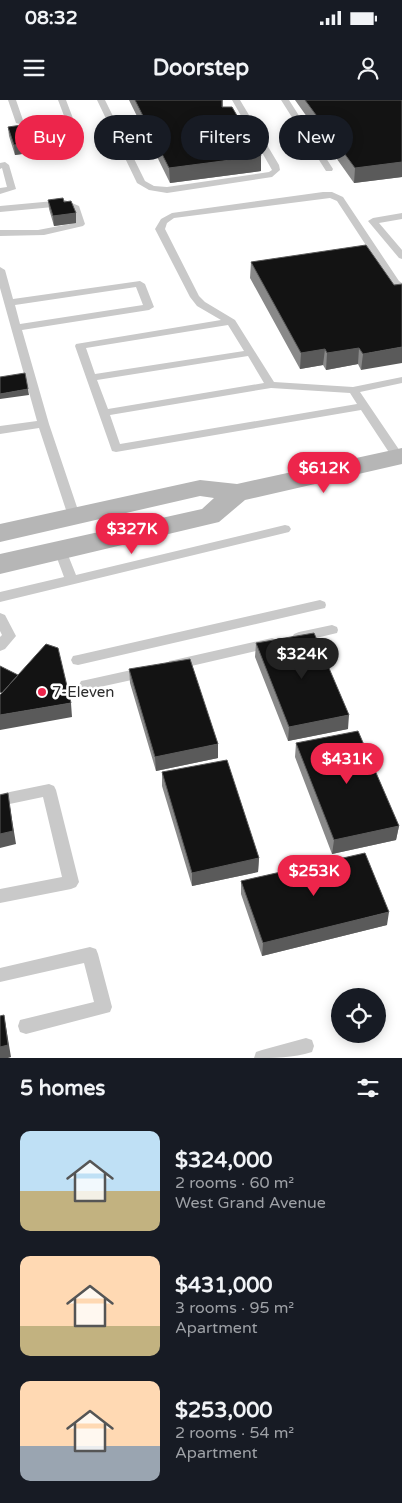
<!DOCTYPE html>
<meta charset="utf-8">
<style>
:root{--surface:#171b24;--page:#242831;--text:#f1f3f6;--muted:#9ea1a6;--accent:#ed254b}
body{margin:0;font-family:"Varela Round",sans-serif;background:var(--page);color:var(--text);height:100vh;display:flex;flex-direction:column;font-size:19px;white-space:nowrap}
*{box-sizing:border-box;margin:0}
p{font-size:16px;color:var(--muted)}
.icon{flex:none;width:28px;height:28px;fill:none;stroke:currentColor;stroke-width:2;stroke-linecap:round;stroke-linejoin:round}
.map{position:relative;height:958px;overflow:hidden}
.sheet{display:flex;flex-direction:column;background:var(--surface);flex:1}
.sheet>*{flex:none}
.banner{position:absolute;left:15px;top:15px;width:372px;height:45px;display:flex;gap:10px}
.controls{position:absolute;left:331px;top:888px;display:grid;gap:10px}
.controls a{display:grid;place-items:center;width:55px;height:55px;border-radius:50%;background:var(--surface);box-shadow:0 2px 12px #0003;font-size:25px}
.price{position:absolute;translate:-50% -42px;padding:0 11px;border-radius:18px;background:var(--accent);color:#fff;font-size:16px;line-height:32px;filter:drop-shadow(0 1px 2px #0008)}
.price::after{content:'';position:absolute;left:50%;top:30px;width:15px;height:11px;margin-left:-8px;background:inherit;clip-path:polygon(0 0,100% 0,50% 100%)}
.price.selected{background:#222;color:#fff}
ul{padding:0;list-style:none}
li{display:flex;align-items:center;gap:15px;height:125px;padding:0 20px}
li span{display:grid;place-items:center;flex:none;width:140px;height:100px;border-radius:10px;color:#555}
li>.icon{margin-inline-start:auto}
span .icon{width:60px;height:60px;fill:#fffc;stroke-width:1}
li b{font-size:21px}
h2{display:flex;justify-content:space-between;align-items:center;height:60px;padding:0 20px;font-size:21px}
.tag{padding:0 18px;border-radius:22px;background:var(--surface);box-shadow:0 2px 12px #0003;font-size:18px;line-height:45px}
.tag.selected{background:var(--accent);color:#fff}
.status{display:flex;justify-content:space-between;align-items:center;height:35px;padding:0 25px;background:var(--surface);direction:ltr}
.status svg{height:14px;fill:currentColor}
header{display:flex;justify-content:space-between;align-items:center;height:65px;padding:0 20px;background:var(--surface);font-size:22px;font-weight:700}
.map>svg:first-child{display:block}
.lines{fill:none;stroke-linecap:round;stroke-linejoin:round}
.service{fill:#c9c9c9;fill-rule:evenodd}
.secondary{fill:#b6b6b6;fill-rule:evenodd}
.wall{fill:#898989}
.shaded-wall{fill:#5a5a5a}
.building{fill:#131313;stroke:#5a5a5a}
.poi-dot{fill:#ed254b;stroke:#fff;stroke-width:2}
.labels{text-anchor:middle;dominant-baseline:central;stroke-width:5;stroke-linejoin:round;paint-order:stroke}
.poi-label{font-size:15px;fill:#2c2c2c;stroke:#fff;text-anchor:start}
</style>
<div class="status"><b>08:32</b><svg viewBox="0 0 49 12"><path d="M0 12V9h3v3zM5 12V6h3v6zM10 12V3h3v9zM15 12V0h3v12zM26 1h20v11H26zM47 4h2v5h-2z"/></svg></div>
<header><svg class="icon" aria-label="menu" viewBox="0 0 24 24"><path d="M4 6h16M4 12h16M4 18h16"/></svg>Doorstep<svg class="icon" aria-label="person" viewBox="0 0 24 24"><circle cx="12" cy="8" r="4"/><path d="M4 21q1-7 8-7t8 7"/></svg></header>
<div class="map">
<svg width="402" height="958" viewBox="0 0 402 958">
<rect width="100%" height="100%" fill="#fff"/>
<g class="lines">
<path class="service" d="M8 0H16L24 23 23 25 16 23Z
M58 0H66L74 21 73 23 66 21Z
M97 0H105L145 81 154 86 167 87 269 72 272 70 232 0H240L279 65 280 70 272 77 167 93 149 90 137 83Z
M281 0H289L333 69 332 71H326Z
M5 62 9 65 16 89 0 94V88L7 87 2 68 0 69V63Z
M323 92H332L343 97 399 181 402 183V190L392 185 337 101 330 98 174 118 167 123 165 129 199 196 205 202 235 220 274 282 353 287 402 277V283L360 292 402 354V360H394L361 310 116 352 112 351 75 246 76 244 221 220 197 206 190 197 155 129 161 119 172 113ZM228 225 244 251 95 274 86 248ZM248 256 264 283 108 309 97 280ZM271 288 350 293 357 304 120 344 110 315Z
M65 100 79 106 85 124 83 126 44 135 0 136V130H38L75 123 72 109 64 106 0 112V106Z
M402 113V119L379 123 402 150V159L399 158 368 121 373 118Z
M0 167 5 170 13 199 140 181 145 184 154 207 149 210 22 230 49 324 80 416 78 419 74 420 68 416 39 328 0 334V326L37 321 0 188ZM136 187 143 205 20 224 15 205Z
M285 425 289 426 291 429 289 432 0 502V492L64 477 54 450 60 446 66 450 76 475Z
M320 500 325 502 326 505 325 508 78 565 73 564 71 560 73 556 78 555Z
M0 513 5 515 16 536 5 549 0 551V537L2 535 0 531Z
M332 525 337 527 338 530 337 533 299 542 294 540 292 537 294 534 299 532Z
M272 538 277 540 279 543 277 546 174 570 169 569 167 565 169 561 174 560Z
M145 567 150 568 152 572 150 576 86 590 81 589 79 585 81 581 86 580Z
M49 684 54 686 56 690 79 782 76 787 71 789 0 803V789L62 777 43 697 0 706V694Z
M90 847 96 849 98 854 112 907 110 912 26 934 20 932 18 926 20 920 94 902 84 863 0 882V868Z
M306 938 312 940 314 946 312 952C293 958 274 958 254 958L256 952 262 950Z"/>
<path class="secondary" d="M402 348V364L245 400 219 422 0 474V454L202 409 214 398 200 396 0 442V424L200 380 237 384Z"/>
</g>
<path class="wall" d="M129 0H223V7L246 46 261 56V71L170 83Z
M295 0H402V77L354 83Z
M8 27 66 48 15 55 9 36Z
M48 100 64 102 76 123 54 126 49 109Z
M251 162 394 185 361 270 358 264 326 270 323 265 300 269 250 178Z
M256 543 348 629 288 641 255 557Z
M129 569 218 658 156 671 130 583Z
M296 643 399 726 396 740 332 754 295 657Z
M162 672 259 758 258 772 192 786 162 686Z
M241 781 387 825 262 856 241 794Z"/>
<path class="shaded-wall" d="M65 39 66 48 15 55 14 45Z
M261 56V71L170 83 169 68Z
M402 62V77L354 83 355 68Z
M76 113V123L54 126 53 116Z
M402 247V263L361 270 363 254Z
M359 248 358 264 326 270 327 253Z
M325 249 323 265 300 269 301 253Z
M28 289 29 295 0 299V294Z
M71 603 72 617 0 630V615Z
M349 615 348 629 288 641 289 627Z
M218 644V658L156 671 155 657Z
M10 707 16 744 0 748V734Z
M399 726 396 740 332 754 334 740Z
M259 758 258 772 192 786V773Z
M389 812 387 825 262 856 263 843Z
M4 915 11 957 8 958H0V947Z"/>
<path class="building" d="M135 0H222V7H232L246 31V46L256 47 261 56 169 68Z
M305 0H402V62L355 68Z
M57 20 65 39 14 45 8 27Z
M63 98 64 102 71 101 76 113 53 116 48 100Z
M366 145 394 185 402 184V247L363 254 359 248 327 253 325 249 301 253 251 162Z
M25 273 28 289 0 294V277Z
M314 533 349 615 289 627 256 543Z
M46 544 58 548 71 603 0 615V595Z
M190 559 218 644 155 657 129 569Z
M0 566 18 575 2 593 0 592Z
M358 631 399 726 334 740 296 643Z
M227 660 259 758 192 773 162 672Z
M8 693 13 731 0 734V695Z
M365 753 389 812 263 843 241 781Z
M4 915 8 945 0 947V916Z"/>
<circle class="poi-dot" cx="42" cy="592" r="5"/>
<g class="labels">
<g class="poi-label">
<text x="52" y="592">7-Eleven</text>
</g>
</g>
</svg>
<div class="controls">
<a><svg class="icon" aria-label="locate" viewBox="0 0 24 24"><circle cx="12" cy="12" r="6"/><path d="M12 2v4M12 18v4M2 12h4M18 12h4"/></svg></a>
</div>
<b class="price" style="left:324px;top:394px">$612K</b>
<b class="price" style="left:132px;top:455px">$327K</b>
<b class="price selected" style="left:302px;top:580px">$324K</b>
<b class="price" style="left:347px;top:685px">$431K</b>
<b class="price" style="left:314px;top:797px">$253K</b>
<div class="banner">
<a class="tag selected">Buy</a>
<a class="tag">Rent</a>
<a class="tag">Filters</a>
<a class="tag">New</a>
</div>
</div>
<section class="sheet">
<h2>5 homes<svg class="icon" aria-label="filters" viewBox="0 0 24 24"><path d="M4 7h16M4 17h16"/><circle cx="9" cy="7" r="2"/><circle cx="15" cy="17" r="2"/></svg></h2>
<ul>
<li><span style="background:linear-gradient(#bfe0f5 60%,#c2b280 0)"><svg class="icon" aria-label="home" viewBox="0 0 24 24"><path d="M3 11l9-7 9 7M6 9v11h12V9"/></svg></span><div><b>$324,000</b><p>2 rooms · 60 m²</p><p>West Grand Avenue</p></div></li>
<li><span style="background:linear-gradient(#ffd9b3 70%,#c2b280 0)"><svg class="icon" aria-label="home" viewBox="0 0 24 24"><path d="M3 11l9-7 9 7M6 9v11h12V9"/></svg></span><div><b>$431,000</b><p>3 rooms · 95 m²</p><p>Apartment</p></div></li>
<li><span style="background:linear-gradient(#ffd9b3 65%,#9aa5b1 0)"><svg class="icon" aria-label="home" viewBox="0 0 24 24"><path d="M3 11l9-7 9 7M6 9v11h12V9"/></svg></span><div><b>$253,000</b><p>2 rooms · 54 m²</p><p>Apartment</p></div></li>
</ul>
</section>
